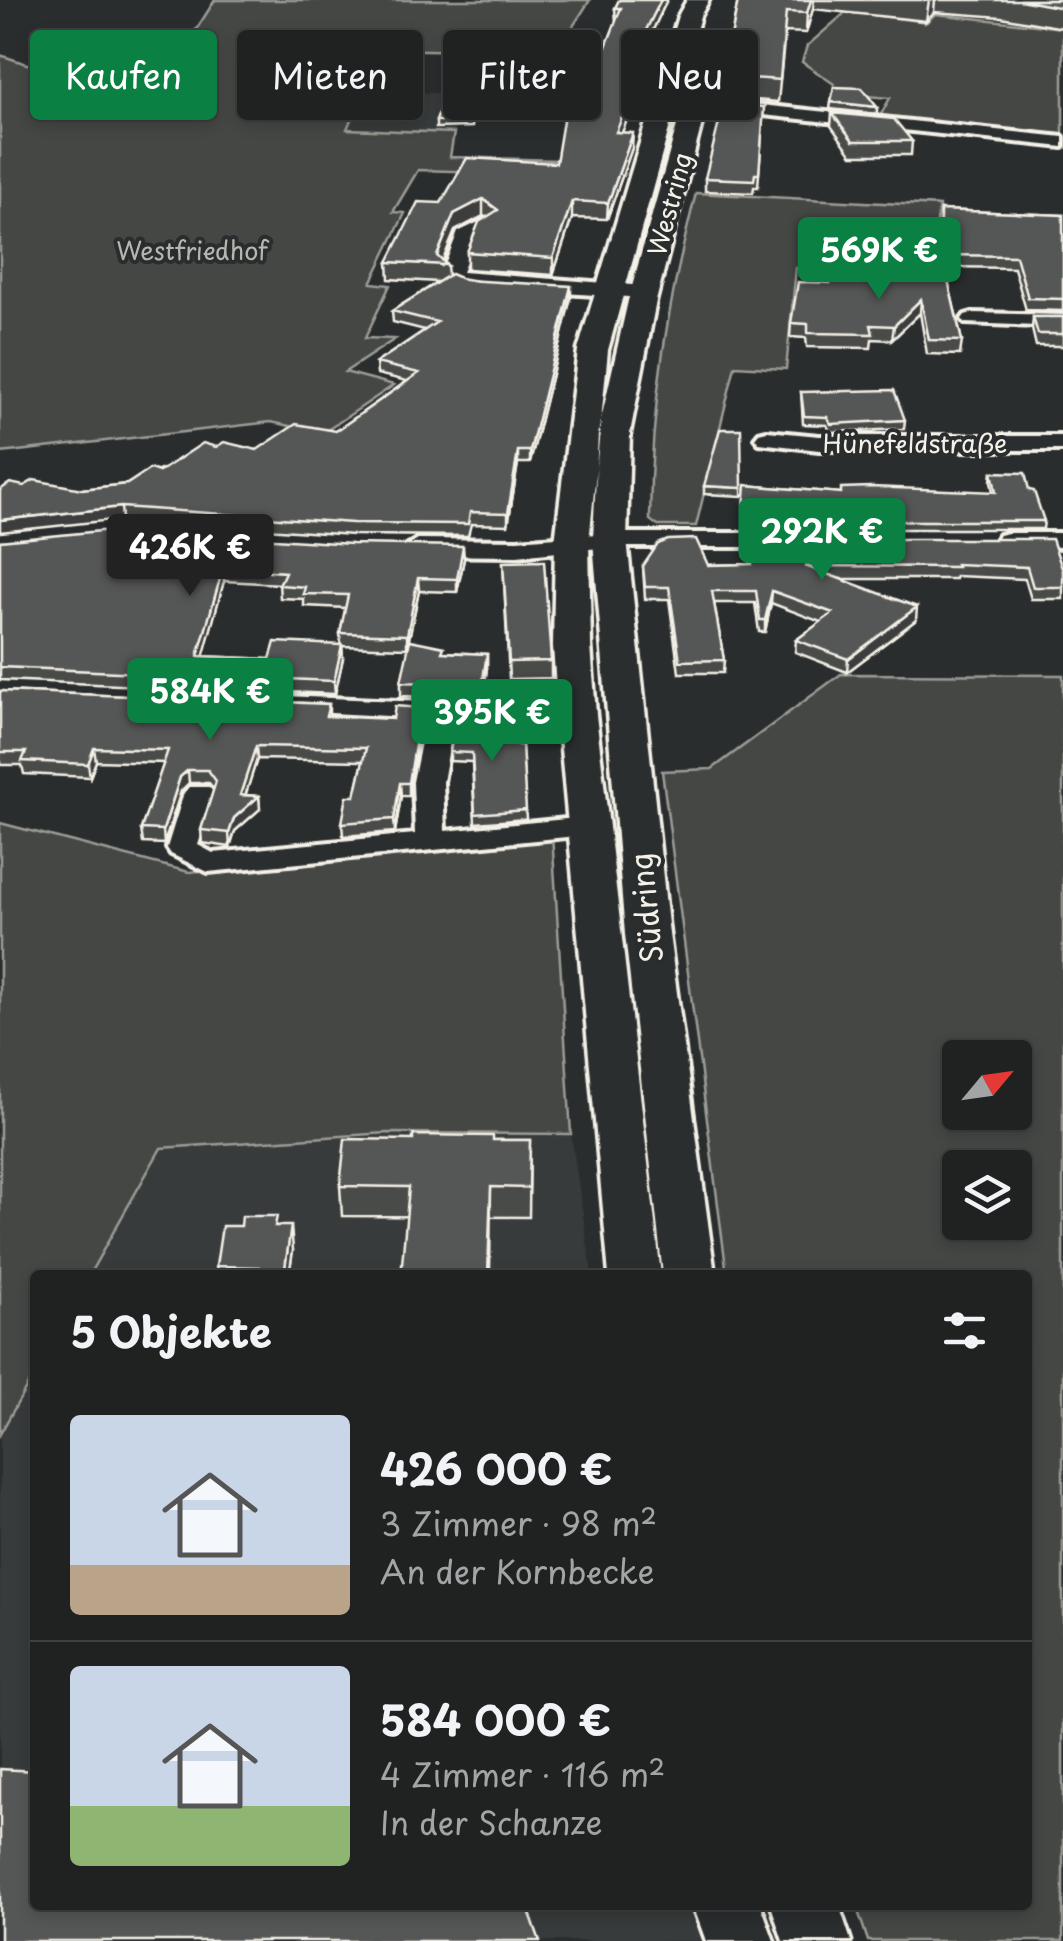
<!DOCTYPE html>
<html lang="de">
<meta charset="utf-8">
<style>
:root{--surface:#202222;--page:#2d2f2f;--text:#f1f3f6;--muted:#a2a4a5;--line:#3d3f40;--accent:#0b8043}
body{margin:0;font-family:"Playpen Sans",sans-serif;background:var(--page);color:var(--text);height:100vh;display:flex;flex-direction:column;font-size:38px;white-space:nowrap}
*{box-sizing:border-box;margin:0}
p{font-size:32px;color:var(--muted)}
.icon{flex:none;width:55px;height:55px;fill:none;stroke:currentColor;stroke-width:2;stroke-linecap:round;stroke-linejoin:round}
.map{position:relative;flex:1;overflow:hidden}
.details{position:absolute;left:30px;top:1270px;width:1002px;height:640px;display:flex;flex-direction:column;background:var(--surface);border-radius:10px;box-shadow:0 5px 15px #0003,0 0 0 2px var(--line)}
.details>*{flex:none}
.banner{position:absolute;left:30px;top:30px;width:1005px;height:90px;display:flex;gap:20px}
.needle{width:65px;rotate:61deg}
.controls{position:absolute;left:942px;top:1040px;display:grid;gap:20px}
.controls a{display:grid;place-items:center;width:90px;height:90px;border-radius:10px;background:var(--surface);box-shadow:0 5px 15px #0003,0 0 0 2px var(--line);font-size:50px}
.price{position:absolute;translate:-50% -85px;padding:0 22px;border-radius:10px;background:var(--accent);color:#fff;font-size:32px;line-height:65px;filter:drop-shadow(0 2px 5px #0008)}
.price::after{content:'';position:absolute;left:50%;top:60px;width:30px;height:22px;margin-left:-15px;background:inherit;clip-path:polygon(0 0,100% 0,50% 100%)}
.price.active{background:#222;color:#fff}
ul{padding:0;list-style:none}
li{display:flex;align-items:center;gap:30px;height:250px;padding:0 40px}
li+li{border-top:2px solid var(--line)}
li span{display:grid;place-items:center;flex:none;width:280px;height:200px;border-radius:10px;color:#555}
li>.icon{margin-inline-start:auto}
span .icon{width:120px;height:120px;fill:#fffc;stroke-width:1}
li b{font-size:42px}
h2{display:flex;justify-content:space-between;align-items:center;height:120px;padding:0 40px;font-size:42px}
.pill{padding:0 35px;border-radius:10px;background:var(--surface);box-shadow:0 5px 15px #0003,0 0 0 2px var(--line);font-size:35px;line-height:90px}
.pill.active{background:var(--accent);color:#fff}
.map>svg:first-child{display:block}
.built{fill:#373a3a}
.green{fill:#444645;stroke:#9c9c96;stroke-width:2.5;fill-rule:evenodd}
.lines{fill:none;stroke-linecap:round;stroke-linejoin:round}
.street-casing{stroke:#f4f1e8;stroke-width:8}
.secondary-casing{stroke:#f4f1e8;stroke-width:7}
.street{fill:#2a2d2e;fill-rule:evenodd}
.secondary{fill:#2a2d2e;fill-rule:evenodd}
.wall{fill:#494b4a;stroke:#f4f1e8;stroke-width:2.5;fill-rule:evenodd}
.shaded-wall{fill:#3c3d3c;stroke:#f4f1e8;stroke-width:2.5}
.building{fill:#555756;stroke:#f4f1e8;stroke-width:2.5}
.labels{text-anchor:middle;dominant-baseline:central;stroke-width:8;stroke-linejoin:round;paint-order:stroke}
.far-street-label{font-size:25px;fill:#f4f1e8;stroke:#2a2d2e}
.far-park-label{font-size:25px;fill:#b6b5af;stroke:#2a2d2e}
.street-label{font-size:30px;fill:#f4f1e8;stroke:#2a2d2e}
</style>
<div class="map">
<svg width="1063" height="1941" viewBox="0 0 1063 1941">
<rect width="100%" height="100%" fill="#2a2d2e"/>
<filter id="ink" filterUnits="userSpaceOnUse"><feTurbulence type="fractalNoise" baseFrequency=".01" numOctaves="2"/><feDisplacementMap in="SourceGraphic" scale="20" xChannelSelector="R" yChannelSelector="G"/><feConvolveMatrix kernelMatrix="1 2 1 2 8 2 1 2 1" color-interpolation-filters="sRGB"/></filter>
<g filter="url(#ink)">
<path class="built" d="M374 91 432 93 466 94 454 133 346 129 360 98H370Z
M387 1133 571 1134 592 1275H89L161 1148Z
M35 1372V1905H702L714 1941H0V1434Z"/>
<path class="green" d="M215 0H590L532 90H462L476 51 376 49 362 86 377 88 370 98H360L347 129 454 133 450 157 627 162 623 176 418 170 393 212 405 213 371 283 390 285 365 338 395 339 345 372 394 385 323 433 271 422 0 453V55L33 66 171 69Z
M846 12 927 22 935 14 1063 28V136L879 118 890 98 833 93 834 84 802 62 807 46Z
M696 193 939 206 936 228 855 271 796 268 786 369 735 366 696 526H658L650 520C651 402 667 307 696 193Z
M841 674 1063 675V1941H868L856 1905H1028V1275H727L662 771 712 769ZM960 1058H1015V1112H960ZM960 1168H1015V1222H960Z
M0 823 189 872 552 835 571 1134 387 1133 161 1148 89 1275H35V1372L0 1434Z"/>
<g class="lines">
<defs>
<path id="street" d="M665 95 1063 137V147L659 104 656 100Z
M485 219 495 225 476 236 462 272 645 286 655 292 645 298 465 287 441 275 458 232Z
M972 313 1063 315V327L965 323 962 319 965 315Z
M767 431 819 436H1063V450H819L759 443 755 438 759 433Z
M610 533H794L806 540 794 547H610L517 556 418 555 405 547 418 539 517 540Z
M1008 533H1063V547L999 545 996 540 999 535Z
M284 696 587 709 591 715 577 723 454 719 443 782 445 831 587 817 598 820 602 826 598 832 587 835 208 872 171 854 167 848 184 793 189 787H209L214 793 198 845 213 853 415 834 413 782 426 718 274 710 270 704Z"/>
<path id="secondary" d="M687 0H709L700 16 608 350 589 542 591 646 596 715 661 1275H609L558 715 553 646 555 542 578 350 678 16Z
M693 104 705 111 656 301 630 433 627 540 669 934 715 1275H663L625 934 593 540 598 433 628 301 681 111Z
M693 1905H761L774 1941H706Z
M771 1905H839L851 1941H783Z"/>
</defs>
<use href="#street" class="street-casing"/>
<use href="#secondary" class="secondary-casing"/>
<use href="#street" class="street"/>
<use href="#secondary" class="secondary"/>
</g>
<path class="wall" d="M619 0H667L643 51 642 61 632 108 622 132 632 148 607 219 572 218 553 275 467 269V252L486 217 483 216 455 231 442 261 447 265 448 276 571 297 530 463H518L508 525 471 524 468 536 353 535 122 519 24 486 82 489 127 484 216 447 257 450 336 431 407 381 377 374 376 363 425 330 393 322 392 311 438 282 389 279 388 262 441 203 556 163 584 91 602 57 616 22 615 8Z
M738 0H1063V28L1001 17 934 12 926 21 813 9 806 33 785 32 778 102 723 97 724 76Z
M476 95 472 127 436 128V121Z
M831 102 877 107V114L830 109Z
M764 107 758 187H754L753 193 705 191V178Z
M832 113 912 141 911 155H852L831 126Z
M940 210 1063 215V311L1026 310 1014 268 945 267 962 341 960 355 927 354 920 313 892 340 872 339 871 348 807 347 806 338 790 337 791 323 828 283 829 275 911 277V258L939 259Z
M1033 317H1063V346H1036L1032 329Z
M801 392 905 420 904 429 830 432 827 425 803 424Z
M992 472 1029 490 1044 521 1043 529H745L744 517 746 485 841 493 993 492 991 481Z
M704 486 742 488V496L704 494Z
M749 539 1063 571V599H1031L1025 579 956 576 955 579H839L916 620 847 672 795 652 796 640 821 622 771 603 765 632H759L755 603H714L724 660 723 673H679L669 599H645L643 566 750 564Z
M0 541 464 559 457 592 419 591 407 648 342 646 343 658 335 694 0 680ZM224 581 279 584 280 598 304 599V606L346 608 340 633 341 645 270 659 203 656Z
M503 562 551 661V678L509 679Z
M444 652 487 654V668L483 699 401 696V682Z
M0 691 329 704V716L421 721 409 796H401L395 832 343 836 342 823 355 796 363 761 257 759 245 795 259 796 260 809 235 831 230 847 202 843 201 830 214 789 209 783H189L181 791 164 844 143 843 141 829 164 763 96 761 90 777 24 774 22 765H0Z
M479 713 478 727 521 739 520 745H522L526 819 475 823 472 762 450 761V752Z
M493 1140H530L529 1217 342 1216 340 1186Z
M278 1226 293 1250 289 1275H217L216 1266Z"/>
<path class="shaded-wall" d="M661 0H667L643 51 642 61 632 108 616 147V132L638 46Z
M811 0H814L813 9 806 33 807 13Z
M929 0H935L934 12 926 21Z
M633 133 632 148 607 219 608 203Z
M483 199V216L455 231 441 265 437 256 454 214Z
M572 201V218L553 275V258Z
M571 286V297L530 463V451Z
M921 299 920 313 892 340 894 326Z
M518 451V463L508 525V513Z
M121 507 122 519 0 532V520Z
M463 546 464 559 457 592V579Z
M223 568 224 581 200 669 198 656Z
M418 578 419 591 407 648V635Z
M772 591 771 603 765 632V620Z
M917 607 916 620 847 672 848 659Z
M342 645 343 658 335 694 334 681Z
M487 654V668L483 699 482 685Z
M421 708V721L409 796V783Z
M256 746 257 759 241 809 240 795Z
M94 748 96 761 90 777 88 764Z
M188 770 189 783 181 791 164 844 163 830 180 777Z
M400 783 401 796 395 832 394 819Z
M259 796 260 809 235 831 230 847 229 833 234 818Z
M491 1187 490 1275H488Z
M291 1226 293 1250 289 1275H284Z"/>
<path class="building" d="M619 0H661L638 46 643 47 632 93 616 132 633 133 608 203 572 201 553 258 467 252 479 222 498 210 483 199 454 214 437 256 447 265 388 262 418 202 441 203 467 158 556 163 568 90 584 91 602 57 621 8H615Z
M738 0H811L807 13 786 12 780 80 724 76Z
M1020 0H1063V8Z
M834 87 862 88 877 107 831 102Z
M444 95H476L472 120 436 121Z
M724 103 764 107 759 174H755L754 180 705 178Z
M832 113 894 119 912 141H853Z
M940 210 1063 215V299L1028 298 1016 256 940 255Z
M911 258 943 259 962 341 929 340 921 299 894 326 871 325 873 334 808 333V324L791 323 798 282 830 283 829 275 915 277Z
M451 274 465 280 571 286 530 451H518L508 513 470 512 468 524 353 523 121 507 0 520V490L10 483 24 486 34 480 82 489 127 484 150 469 159 472 203 443 216 447 224 442 257 450 296 424 336 431 419 373 376 363 437 322 392 311Z
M1033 317H1063V334H1038Z
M894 390 905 420 831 424 827 417 804 416 801 392Z
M720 429H741L742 488 704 486Z
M992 472 1025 473 1029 490 1034 491 1044 521H746L744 508 746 485 841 493V488L871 487 996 492Z
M121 529 352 544 463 546 457 579 418 578 407 635 340 633 348 595 303 594 305 587 279 585 285 572 223 568 198 656 270 659 275 642 342 645 334 681 0 667V541Z
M696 539 708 565 752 564 749 539H1052L1063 571V587H1033L1027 567 956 564 957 567 805 566 917 607 848 659 796 640 833 613 772 591 765 620H760L756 591H712L724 660 680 661 669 587H645L643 566 658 544 668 540Z
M544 561 551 661 509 662 503 562Z
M410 640 444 647 442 652 487 654 482 685 401 682Z
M0 691 329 704 326 716 393 719 395 706 421 708 409 783H400L394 819 342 823 347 796H355L366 748 256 746 240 795 259 796 234 818 229 833 201 830 216 781 208 770H188L180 777 163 830 141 829 168 750 94 748 88 764 22 761 26 752H0Z
M457 712 479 713 477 727 521 730 518 745H522L526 810 475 814 472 753 450 752Z
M413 1135 493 1136V1140H530L529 1188 491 1187 488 1275H401L409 1187 340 1186 345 1139 413 1140Z
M242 1216H277L275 1226H291L284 1275H258L259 1267 216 1266 222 1226H241Z
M0 1769 35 1771V1905H527L540 1941H0Z"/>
</g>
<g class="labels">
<g class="far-street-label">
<text transform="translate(669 204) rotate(-75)">Westring</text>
<text x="915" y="443">Hünefeldstraße</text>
</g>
<g class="far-park-label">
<text x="192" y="250">Westfriedhof</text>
</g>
<g class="street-label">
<text transform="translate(645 908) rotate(-96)">Südring</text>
</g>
</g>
</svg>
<div class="controls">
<a><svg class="needle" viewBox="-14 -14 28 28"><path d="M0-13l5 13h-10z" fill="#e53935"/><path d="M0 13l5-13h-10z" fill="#a2a4a5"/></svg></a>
<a><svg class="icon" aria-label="layers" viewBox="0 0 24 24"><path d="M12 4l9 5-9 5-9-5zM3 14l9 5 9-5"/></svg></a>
</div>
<b class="price" style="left:879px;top:302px">569K €</b>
<b class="price" style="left:822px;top:583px">292K €</b>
<b class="price active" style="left:190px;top:599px">426K €</b>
<b class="price" style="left:210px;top:743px">584K €</b>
<b class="price" style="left:492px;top:764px">395K €</b>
<div class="banner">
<a class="pill active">Kaufen</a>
<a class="pill">Mieten</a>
<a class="pill">Filter</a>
<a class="pill">Neu</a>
</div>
<section class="details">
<h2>5 Objekte<svg class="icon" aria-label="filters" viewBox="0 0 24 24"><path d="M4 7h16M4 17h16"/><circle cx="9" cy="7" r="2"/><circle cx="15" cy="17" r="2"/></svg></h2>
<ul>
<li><span style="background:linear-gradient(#c9d6e8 75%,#b9a48a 0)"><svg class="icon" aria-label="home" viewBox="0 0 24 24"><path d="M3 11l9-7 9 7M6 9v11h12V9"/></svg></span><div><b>426 000 €</b><p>3 Zimmer · 98 m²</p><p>An der Kornbecke</p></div></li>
<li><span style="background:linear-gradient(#c9d6e8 70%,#8fb573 0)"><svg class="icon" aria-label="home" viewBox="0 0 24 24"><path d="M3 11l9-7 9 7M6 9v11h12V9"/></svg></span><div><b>584 000 €</b><p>4 Zimmer · 116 m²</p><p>In der Schanze</p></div></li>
</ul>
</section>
</div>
